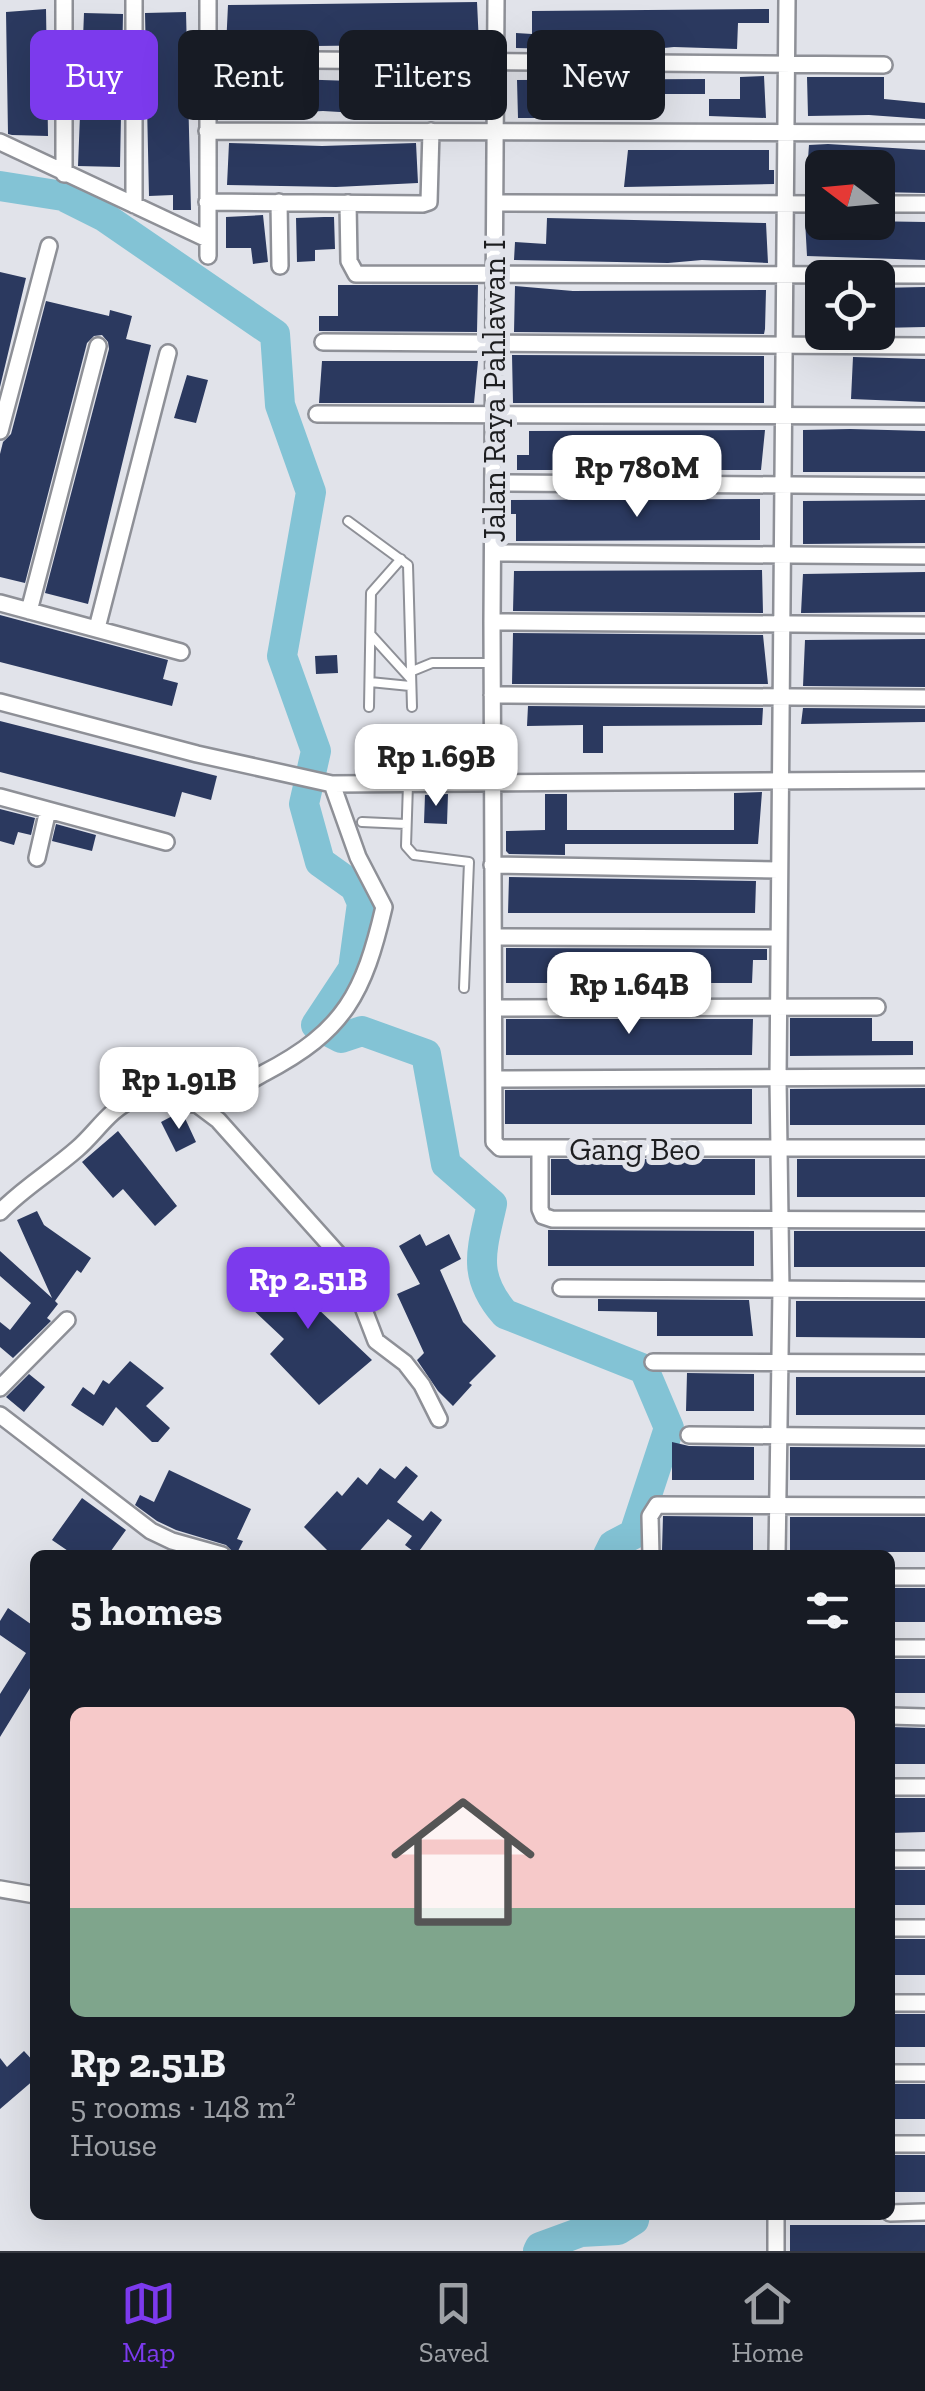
<!DOCTYPE html>
<meta charset="utf-8">
<style>
:root{--surface:#171b24;--page:#242831;--text:#f1f3f6;--muted:#9ea1a6;--line:#363941;--accent:#7c3aed}
body{margin:0;font-family:"Zilla Slab",serif;background:var(--page);color:var(--text);height:100vh;display:flex;flex-direction:column;font-size:38px;white-space:nowrap}
*{box-sizing:border-box;margin:0}
p{font-size:32px;color:var(--muted)}
.icon{flex:none;width:55px;height:55px;fill:none;stroke:currentColor;stroke-width:2;stroke-linecap:round;stroke-linejoin:round}
.map{position:relative;flex:1;overflow:hidden}
.panel{position:absolute;left:30px;top:1550px;width:865px;height:670px;display:flex;flex-direction:column;background:var(--surface);border-radius:15px;box-shadow:0 10px 40px #0002}
.panel>*{flex:none}
.hud{position:absolute;left:30px;top:30px;width:865px;height:90px;display:flex;gap:20px}
.needle{width:65px;rotate:286deg}
.buttons{position:absolute;left:805px;top:150px;display:grid;gap:20px}
.buttons a{display:grid;place-items:center;width:90px;height:90px;border-radius:15px;background:var(--surface);box-shadow:0 10px 40px #0002;font-size:50px}
.price{position:absolute;translate:-50% -85px;padding:0 22px;border-radius:20px;background:#fff;color:#222;font-size:32px;line-height:65px;filter:drop-shadow(0 2px 5px #0008)}
.price::after{content:'';position:absolute;left:50%;top:60px;width:30px;height:22px;margin-left:-15px;background:inherit;clip-path:polygon(0 0,100% 0,50% 100%)}
.price.selected{background:var(--accent);color:#fff}
ul{padding:0;list-style:none}
li{display:grid;align-content:center;gap:20px;height:530px;padding:0 40px}
li span{display:grid;place-items:center;height:310px;border-radius:15px;color:#555}
li>.icon{margin-inline-start:auto}
span .icon{width:180px;height:180px;fill:#fffc;stroke-width:1}
li b{font-size:42px}
h2{display:flex;justify-content:space-between;align-items:center;height:120px;padding:0 40px;font-size:42px}
.pill{padding:0 35px;border-radius:15px;background:var(--surface);box-shadow:0 10px 40px #0002;font-size:35px;line-height:90px}
.pill.selected{background:var(--accent);color:#fff}
.menu{display:flex;justify-content:space-around;align-items:center;height:140px;border-top:2px solid var(--line);background:var(--surface);font-size:28px;color:var(--muted)}
.menu a{display:grid;justify-items:center;gap:5px}
.menu .selected{color:var(--accent)}
.map>svg:first-child{display:block}
.lines{fill:none;stroke-linecap:round;stroke-linejoin:round}
.river{stroke:#83c3d5;stroke-width:30}
.building{fill:#2b395f}
.lane-casing{stroke:#8e9097;stroke-width:12}
.street-casing{stroke:#8e9097;stroke-width:20}
.lane{stroke:#fff;stroke-width:8}
.street{stroke:#fff;stroke-width:15}
.labels{text-anchor:middle;dominant-baseline:central;stroke-width:10;stroke-linejoin:round;paint-order:stroke}
.street-label{font-size:32px;fill:#1d1e20;stroke:#e1e3ea}
</style>
<div class="map">
<svg width="925" height="2251" viewBox="0 0 925 2251">
<rect width="100%" height="100%" fill="#e1e3ea"/>
<g class="lines">
<path class="river" d="M0 186 63 196 103 216 275 334 280 405 311 492 282 656 316 751 304 804 320 862 355 887 362 903 353 969 316 1025 341 1038 362 1031 426 1054 446 1164 492 1204C482 1250 471 1275 505 1314L644 1369 669 1428 634 1534 613 1545 608 1555
M538 2251 540 2247 581 2232 618 2230 634 2220 635 2215"/>
</g>
<path class="building" d="M477 2 479 44 226 47 228 5Z
M46 9 48 136 12 135 8 134 6 12Z
M769 9V23H738L737 49 674 47 633 51 516 48V33L532 34V11Z
M186 12 191 210H173V195L149 196 145 13Z
M84 13 123 14 120 167 78 166Z
M764 76 766 118 709 116V99H740V77Z
M228 77 352 81 477 77 475 120 323 111 226 116Z
M807 77H884V99L925 103V119L869 115 808 116Z
M705 79V94H627L626 118H518L517 80Z
M229 143 322 146 416 143 418 183 336 187 227 185Z
M828 144 925 150V193L878 192V164L822 162V187L806 186 809 145Z
M628 150H769V170H774V184L624 187Z
M263 215 268 262 253 264 251 248H226V217Z
M324 217H334L335 249 315 250V261L297 262 296 218Z
M547 218 766 223 768 263 702 260 668 263 514 260 515 242 546 244Z
M805 220 925 222V260L807 256Z
M0 272 26 278 0 387Z
M338 285H478L477 332 319 331V316H338Z
M515 286 573 291 766 290 765 329 764 334 514 332Z
M925 287V327L878 328V288Z
M46 301 109 316 110 310 132 316 126 339 151 345 88 604 45 593 109 349 108 342 102 335 94 336 87 343 25 583 0 577V454L3 442 11 434Z
M512 355 764 356V403H513Z
M853 357 925 359V402L851 399Z
M322 361H478L474 403H319Z
M187 375 208 380 196 423 174 418Z
M850 429 925 431V472H803V430Z
M765 430 761 470H517V455H529V431Z
M760 499V540L516 541V514H511V500Z
M925 500V543L803 544V501Z
M762 570 763 613 513 611 514 571Z
M925 572V612L801 613 803 574Z
M0 615 168 660 163 679 178 683 172 706 0 662Z
M513 633 763 635 768 684H512Z
M925 639V687L803 686 805 640Z
M337 655 338 673 316 674 315 656Z
M528 706 763 708 762 725 603 726V753H583V725L527 726Z
M803 708 925 709V722L801 724Z
M0 721 217 776 211 800 182 792 175 817 0 772Z
M762 792 758 844H565V855L509 854 506 851V831L545 830V794H567V830H734V793Z
M448 794 447 824 424 823 425 795Z
M0 809 35 818 31 835 18 832 14 845 0 841Z
M56 824 96 835 92 851 52 841Z
M509 877 756 881 755 913H508Z
M506 948 767 949V960H753L752 983H506Z
M790 1018H872V1041H913V1055L790 1056Z
M506 1019H753L752 1055H506Z
M925 1088V1125H790V1089Z
M752 1089V1124H505V1090Z
M178 1113 183 1114 196 1142 176 1152 161 1122Z
M118 1131 177 1206 155 1226 123 1189 113 1198 82 1162Z
M551 1159H755V1195H551Z
M797 1159H925V1197H797Z
M37 1211 44 1225 91 1258 81 1273 77 1270 55 1301 58 1304 47 1318 51 1321 13 1358 0 1347V1322L10 1330 31 1303 0 1276V1251L52 1298 17 1220Z
M548 1230 754 1231V1266H548Z
M794 1231H925V1267H794Z
M420 1234 426 1246 449 1234 461 1259 440 1270 463 1322 496 1356 469 1383 472 1385 453 1406 438 1391 417 1360 424 1353 397 1294 420 1284 399 1246Z
M295 1254 334 1287 316 1307 372 1360 319 1405 270 1354 284 1339 250 1307Z
M598 1299 749 1300 753 1336H657V1312L598 1311Z
M796 1301H925V1338L796 1337Z
M130 1361 164 1388 146 1406 170 1428 158 1442H152L116 1407 103 1426 71 1405 83 1387 94 1395 103 1380 109 1384Z
M687 1373 754 1374V1411H686Z
M29 1374 45 1387 24 1412 6 1397Z
M796 1377H925V1415H796Z
M672 1442 689 1446 754 1447V1480H672Z
M790 1447 925 1448V1480H790Z
M406 1466 418 1476 397 1502 423 1521 431 1511 442 1520 417 1554 405 1545 412 1536 388 1519 356 1555H332L304 1527 337 1491 342 1496 358 1477 367 1485 380 1468 395 1479Z
M169 1470 251 1509 237 1539 243 1541 236 1555 226 1545 176 1530 157 1521 135 1505 140 1495 154 1502Z
M82 1498 126 1530 108 1555H74L52 1540Z
M663 1516 753 1517V1551H662Z
M790 1517H925V1552H790Z
M890 1588H925V1622H890Z
M8 1608 35 1627V1680L0 1737V1694L26 1653 0 1635V1621Z
M890 1659H925V1693H890Z
M890 1727 925 1728V1764H890Z
M890 1798H925V1832L890 1833Z
M890 1870H925V1905H890Z
M890 1939H925V1975H890Z
M890 2014H925V2047H890Z
M24 2051 35 2063V2079L0 2109V2058L7 2067Z
M890 2084H925V2119H890Z
M890 2155H925V2192H890Z
M790 2225H925V2251H790Z"/>
<g class="lines">
<defs>
<path id="lane" d="M348 521 408 565 412 707
M371 635 410 678
M410 672 432 663H492
M370 682 410 686
M369 707 371 593 401 559
M408 784 406 846 414 855 469 862 464 988
M362 822 406 824"/>
<path id="street" d="M64 0V174
M134 0V205
M208 0V256
M496 0 492 622 494 1142 500 1148H925
M207 59 884 65
M207 131 925 133
M0 142 207 239
M207 202 423 204 429 202 431 131
M279 202 280 266
M348 203 349 261 356 274 925 275
M495 203 822 204
M878 204H925
M323 342 925 346
M317 414 925 416
M0 431 49 246
M493 483 925 486
M494 553 925 556
M0 603 181 652
M29 611 98 346
M492 622 925 625
M97 628 168 353
M492 695 925 698
M0 702 197 754 332 784 925 780
M0 797 166 842
M37 858 48 810
M492 865 779 870
M494 937 779 938
M494 1008 877 1007
M494 1079 925 1077
M198 1105 218 1120 346 1263 376 1341 405 1363 422 1385 439 1419
M540 1149V1209L543 1216 552 1219 925 1220
M0 1212C23 1188 52 1171 77 1149 96 1133 109 1109 134 1099 158 1090 183 1108 202 1103 223 1097 245 1084 264 1073 345 1031 364 993 384 907L358 857 332 784
M561 1288 925 1290
M653 1362 925 1363
M0 1388 67 1320
M0 1415 151 1531 172 1541 222 1555
M689 1435 925 1437
M651 1555 650 1516 657 1505 925 1506
M777 1555 781 1290 778 1079 787 0
M890 1577H925
M890 1648H925
M890 1716 925 1717
M890 1787H925
M890 1859H925
M0 1889 35 1895
M890 1928H925
M890 2003H925
M890 2073H925
M890 2144H925
M890 2213 925 2212
M776 2251V2215"/>
</defs>
<use href="#lane" class="lane-casing"/>
<use href="#street" class="street-casing"/>
<use href="#lane" class="lane"/>
<use href="#street" class="street"/>
</g>
<g class="labels">
<g class="street-label">
<text transform="translate(494 391) rotate(-90)">Jalan Raya Pahlawan I</text>
<text x="635" y="1149">Gang Beo</text>
</g>
</g>
</svg>
<div class="buttons">
<a><svg class="needle" viewBox="-14 -14 28 28"><path d="M0-13l5 13h-10z" fill="#e53935"/><path d="M0 13l5-13h-10z" fill="#9ea1a6"/></svg></a>
<a><svg class="icon" aria-label="locate" viewBox="0 0 24 24"><circle cx="12" cy="12" r="6"/><path d="M12 2v4M12 18v4M2 12h4M18 12h4"/></svg></a>
</div>
<b class="price" style="left:637px;top:520px">Rp 780M</b>
<b class="price" style="left:436px;top:809px">Rp 1.69B</b>
<b class="price" style="left:629px;top:1037px">Rp 1.64B</b>
<b class="price" style="left:179px;top:1132px">Rp 1.91B</b>
<b class="price selected" style="left:308px;top:1332px">Rp 2.51B</b>
<div class="hud">
<a class="pill selected">Buy</a>
<a class="pill">Rent</a>
<a class="pill">Filters</a>
<a class="pill">New</a>
</div>
<section class="panel">
<h2>5 homes<svg class="icon" aria-label="filters" viewBox="0 0 24 24"><path d="M4 7h16M4 17h16"/><circle cx="9" cy="7" r="2"/><circle cx="15" cy="17" r="2"/></svg></h2>
<ul>
<li><span style="background:linear-gradient(#f6c9c9 65%,#7fa58c 0)"><svg class="icon" aria-label="home" viewBox="0 0 24 24"><path d="M3 11l9-7 9 7M6 9v11h12V9"/></svg></span><div><b>Rp 2.51B</b><p>5 rooms · 148 m²</p><p>House</p></div></li>
</ul>
</section>
</div>
<nav class="menu">
<a class="selected"><svg class="icon" aria-label="map" viewBox="0 0 24 24"><path d="M3 6l6-2 6 2 6-2v14l-6 2-6-2-6 2zM9 4v14M15 6v14"/></svg>Map</a>
<a><svg class="icon" aria-label="saved" viewBox="0 0 24 24"><path d="M7 4h10v16l-5-4-5 4z"/></svg>Saved</a>
<a><svg class="icon" aria-label="home" viewBox="0 0 24 24"><path d="M3 11l9-7 9 7M6 9v11h12V9"/></svg>Home</a>
</nav>
